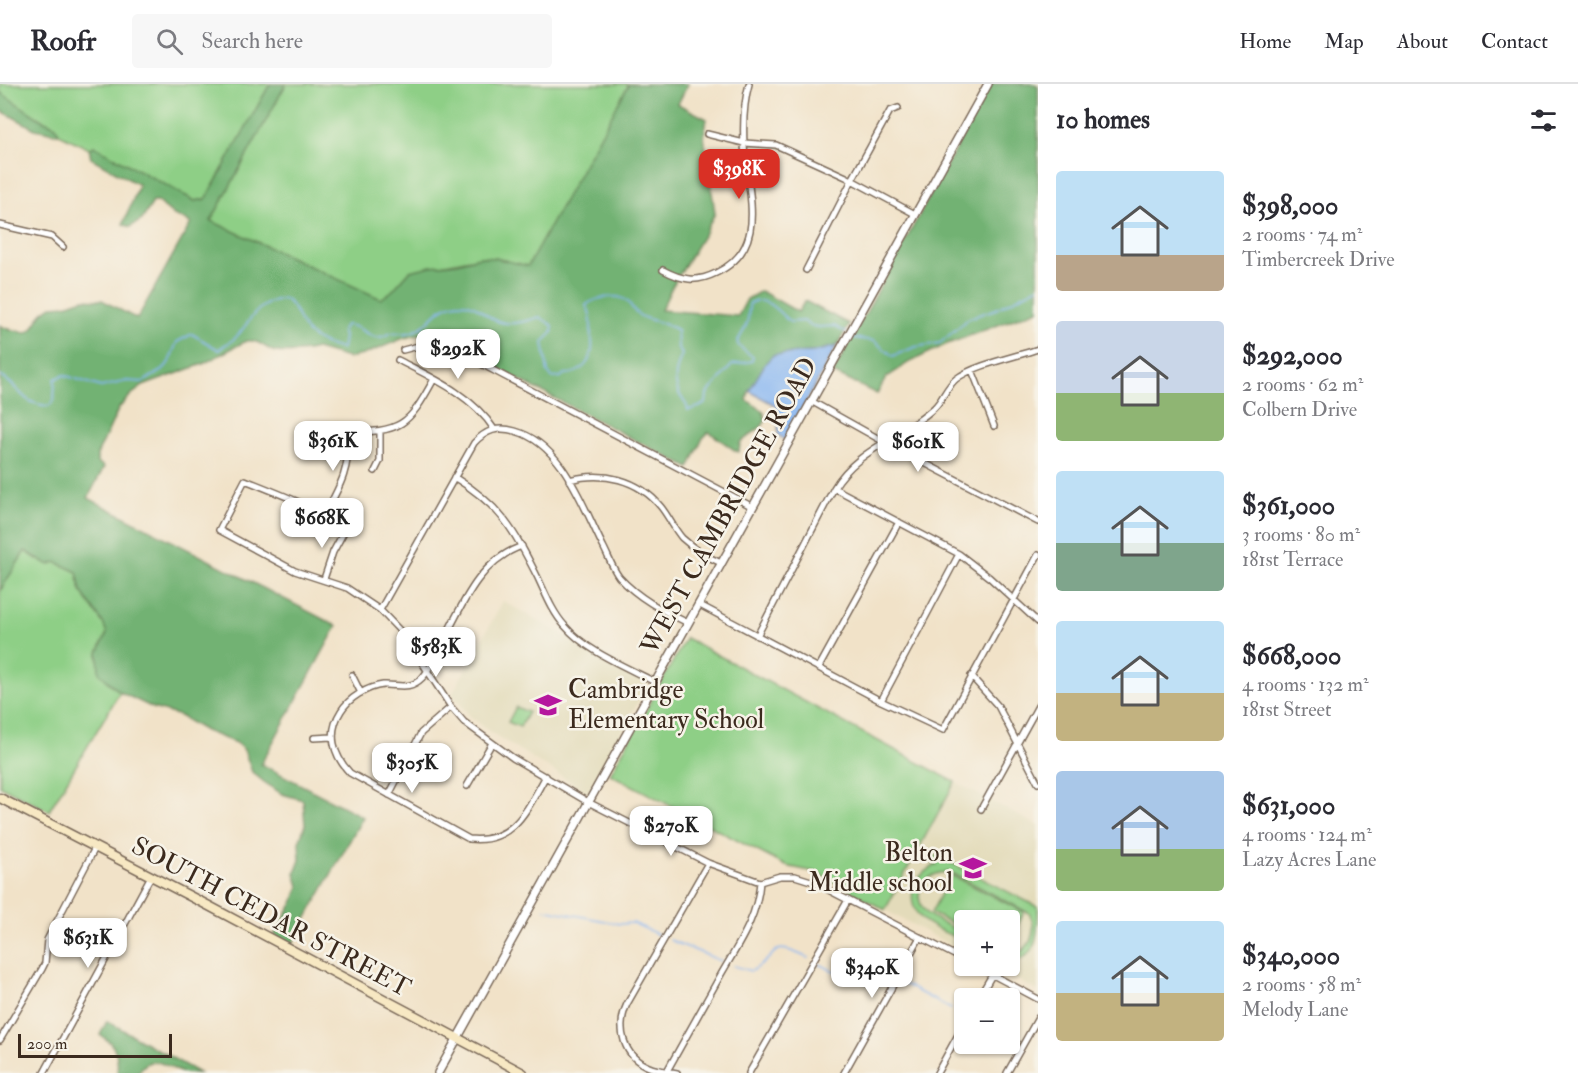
<!DOCTYPE html>
<meta charset="utf-8">
<style>
:root{--surface:#fff;--page:#f7f7f7;--text:#2b2b33;--muted:#7c7c81;--line:#e1e1e2;--accent:#d93025}
body{margin:0;font-family:"IM FELL Double Pica",serif;background:var(--page);color:var(--text);height:100vh;display:flex;flex-direction:column;font-size:22px;white-space:nowrap}
*{box-sizing:border-box;margin:0}
p{font-size:20px;color:var(--muted)}
.icon{flex:none;width:33px;height:33px;fill:none;stroke:currentColor;stroke-width:2;stroke-linecap:round;stroke-linejoin:round}
.map{position:relative;flex:1;overflow:hidden}
.drawer{display:flex;flex-direction:column;background:var(--surface);width:540px}
.drawer>*{flex:none}
.fabs{position:absolute;left:954px;top:826px;display:grid;gap:12px}
.fabs a{display:grid;place-items:center;width:66px;height:66px;border-radius:6px;background:var(--surface);box-shadow:0 2px 4px #0004;font-size:30px}
.scale{position:absolute;left:18px;bottom:15px;width:154px;box-sizing:border-box;padding-left:6px;border:3px solid #3b2a1e;border-top:0;font-size:16px;line-height:21px;white-space:nowrap;color:#3b2a1e;-webkit-text-stroke:4px #f7f3e8;paint-order:stroke}
.price{position:absolute;translate:-50% -51px;padding:0 14px;border-radius:12px;background:#fff;color:#222;font-size:20px;line-height:39px;filter:drop-shadow(0 2px 3px #0008)}
.price::after{content:'';position:absolute;left:50%;top:36px;width:18px;height:14px;margin-left:-9px;background:inherit;clip-path:polygon(0 0,100% 0,50% 100%)}
.price.current{background:var(--accent);color:#fff}
ul{padding:0;list-style:none}
li{display:flex;align-items:center;gap:18px;height:150px;padding:0 18px}
li span{display:grid;place-items:center;flex:none;width:168px;height:120px;border-radius:6px;color:#555}
li>.icon{margin-inline-start:auto}
span .icon{width:72px;height:72px;fill:#fffc;stroke-width:1}
li b{font-size:26px}
h2{display:flex;justify-content:space-between;align-items:center;height:72px;padding:0 18px;font-size:26px}
header{display:flex;align-items:center;gap:36px;box-sizing:border-box;height:84px;padding:0 30px;background:var(--surface);border-bottom:2px solid var(--line)}
header strong{font-size:28px}
nav{display:flex;gap:33px;margin-inline-start:auto;font-size:21px}
.search{width:420px;height:54px;background:var(--page);display:flex;align-items:center;gap:15px;box-sizing:border-box;padding:0 21px;border-radius:6px;color:var(--muted);font-size:22px}
main{display:flex;flex:1;min-height:0}
.map>svg:first-child{display:block}
.built{fill:#e3dbba}
.green{fill:#8ecf86;stroke:#647c52;stroke-width:1.5}
.forest{fill:#72b273;stroke:#566e48;stroke-width:1.5}
.water{fill:#87b6f2;stroke:#617088;stroke-width:1.5}
.lines{fill:none;stroke-linecap:round;stroke-linejoin:round}
.stream{stroke:#87b6f2;stroke-width:1.5}
.minor-casing{stroke:#7b6a5a;stroke-width:8}
.tertiary-casing{stroke:#7b6a5a;stroke-width:10}
.secondary-casing{stroke:#7b6a5a;stroke-width:11}
.minor{stroke:#fff;stroke-width:5}
.tertiary{stroke:#fff;stroke-width:7}
.secondary{stroke:#f7e8c3;stroke-width:8}
.labels{text-anchor:middle;dominant-baseline:central;stroke-width:5;stroke-linejoin:round;paint-order:stroke}
.street-label{font-size:26px;fill:#3b2a1e;stroke:#f7f3e8}
.poi-label{font-size:26px;fill:#3b2a1e;stroke:#f7f3e8;text-anchor:start}
</style>
<header>
<strong>Roofr</strong>
<div class="search"><svg class="icon" aria-label="search" viewBox="0 0 24 24"><circle cx="10" cy="10" r="6"/><path d="M15 15l6 6"/></svg>Search here</div>
<nav><a>Home</a><a>Map</a><a>About</a><a>Contact</a></nav>
</header>
<main>
<div class="map">
<svg width="1038" height="989" viewBox="0 0 1038 989">
<rect width="100%" height="100%" fill="#f7f3e8"/>
<filter id="ink" filterUnits="userSpaceOnUse"><feTurbulence type="fractalNoise" baseFrequency=".0167" numOctaves="2"/><feDisplacementMap in="SourceGraphic" scale="12" xChannelSelector="R" yChannelSelector="G"/><feConvolveMatrix kernelMatrix="1 2 1 2 8 2 1 2 1" color-interpolation-filters="sRGB"/></filter>
<filter id="wash" filterUnits="userSpaceOnUse"><feTurbulence type="fractalNoise" baseFrequency=".008" numOctaves="4" result="noise"/><feDisplacementMap in="SourceGraphic" scale="24" xChannelSelector="R" yChannelSelector="G"/><feGaussianBlur stdDeviation="1.35" result="paint"/><feColorMatrix in="noise" values="0 0 0 0 0 0 0 0 0 0 0 0 0 0 0 0 0 1.4 0 .05"/><feComposite in="paint" operator="in"/></filter>
<g filter="url(#wash)">
<rect width="100%" height="100%" fill="#f1e2c8"/>
<path class="built" d="M503 517 648 599 589 709 490 648 470 632 452 610Z
M955 698 1038 742V907L991 882H1010V837H964V868L885 826Z"/>
<path class="green" d="M0 0H270L206 115 195 117 94 62 89 65 59 50 56 42 40 35 4 12 0 8Z
M286 0H629L528 182 495 174 480 173 410 187 392 207 381 215 211 137Z
M25 467 37 475 56 478 77 488 81 507 103 539 107 549 98 569 108 598 120 608 49 727 0 702V507Z
M686 554 955 698 885 826 815 788 786 782 610 690Z
M516 623 528 628 520 643 508 638Z
M936 771 1038 823C1038 850 1038 876 1010 877V870C1031 869 1038 846 1029 829L952 789C929 784 908 809 926 828 935 837 952 843 964 849V857C951 851 933 845 922 835 903 817 914 789 937 781L932 778Z
M951 791 1024 828 1010 858V837H964V846L931 829Z"/>
<path class="forest" d="M270 0H286L211 137 381 215 392 207 410 187 431 182 457 179 480 173 495 174 528 182 629 0H688L678 20 707 35 704 52 715 129 706 147 673 201 661 226 738 232 747 215 761 207 798 228 805 217 849 240 837 262 813 268 790 269 749 307 747 316 763 327 766 336 762 342 740 359 739 368 736 367 709 348 703 354 689 384 435 252 424 250 404 254 363 271 348 274 316 265C308 268 281 270 273 267 264 263 257 255 246 257L203 280 143 302 131 311 119 324 97 371V378L104 383 88 414 337 542 261 680 363 733 291 862 274 851 293 819 299 802 295 789 300 776 299 758 305 741 303 716 282 710 264 698 252 688 244 666 236 659 205 647 180 632 153 624 120 608 99 589 98 569 107 549 103 539 81 507 77 488 56 478 49 481 25 467 0 507V241L5 244 26 249 31 246 43 228 52 222 66 221 83 215 102 216 137 235 191 139 174 131 158 118H153L142 136 130 143 123 140 139 101 91 74 89 65 94 62 195 117 206 115Z
M991 0H1034L1038 2V226L945 261 908 279 886 294 877 310 833 289Z
M0 8 40 35 56 42 59 50 35 45 0 26Z
M107 937 199 989C193 989 186 989 180 988 163 981 151 968 138 989H117C119 972 116 960 100 951Z"/>
<path class="water" d="M837 262 785 356 778 351 779 329 775 321 749 307 765 280 773 271 813 268Z"/>
<g class="lines">
<path class="stream" d="M851 252 854 254 874 257 893 272 915 263 940 259 969 234 996 225 1038 203
M0 292C22 303 19 320 49 322L54 317 55 295 64 291 101 303 127 297 143 298 164 285 169 278 177 258 192 250 219 266C223 261 229 259 234 255 245 245 250 231 262 223 296 200 292 233 308 249 316 257 332 263 342 265L344 253 342 246 346 241C356 240 365 250 375 253 383 255 386 250 392 249 397 248 402 250 407 249 432 245 433 219 462 219 476 219 483 230 495 236 510 243 525 237 540 233L553 242 552 249 543 258 548 289 553 294 561 293 564 290C581 291 594 276 592 258 592 250 590 258 591 249 591 239 592 230 586 221 595 214 619 208 628 218 634 225 634 230 645 234 657 238 665 239 677 246L678 264 682 270C676 284 672 298 681 313 684 318 687 319 688 326L699 323 706 319 707 310 732 281 752 277 753 273C728 255 739 262 747 239 749 232 748 225 750 219 766 210 779 229 790 238L804 237 810 242 819 243 834 242 847 249
M544 825 620 840 633 839 659 851
M670 856 721 877
M819 880 845 892C869 881 868 882 890 894
M734 882 751 887C782 872 766 854 808 874
M902 899 951 925"/>
</g>
</g>
<g filter="url(#ink)">
<g class="lines">
<defs>
<path id="minor" d="M707 50 744 59 776 61 846 93 915 130
M0 141 52 153 63 163
M663 186C682 196 696 199 716 189 771 163 746 106 744 60 743 41 744 18 749 0
M806 186 852 96 890 27 898 24
M403 266 434 258 447 262 753 423
M398 276C433 294 472 311 494 345
M972 286 994 342
M811 317 886 359 1038 438
M309 354C323 348 331 348 346 348 401 348 408 343 434 295
M375 387 380 377V347
M454 393C501 422 514 446 538 494 546 511 553 529 565 542 586 567 626 583 655 598
M569 396C603 387 638 395 661 423 669 433 674 445 682 454 694 465 707 473 721 479
M834 404 959 470 990 494 1038 538
M325 430C343 397 348 387 350 348
M522 462C476 478 460 527 438 567 433 576 429 587 422 594 409 607 397 600 383 601 367 603 349 614 341 627 327 649 333 671 350 689L469 755C514 760 527 725 546 692
M324 495 333 468 346 444C315 423 280 410 245 396L219 446 295 487 347 504 380 526 404 551 451 623 464 638 513 674 588 718 708 779 760 798 780 792H795L811 797 964 876
M698 520 881 617 943 646 1038 471
M380 526 474 359C486 346 498 342 515 347 563 360 583 423 604 464 609 474 613 485 619 493 638 514 663 527 688 539
M757 552 834 404C857 365 902 354 934 324 943 316 946 303 956 295 974 281 1015 273 1038 265
M819 583 899 438
M352 591 361 609
M971 592 998 622 1038 699
M881 617 959 470
M314 654 332 653
M467 702 492 659
M389 711 421 649 451 623
M981 725 1038 622
M976 882 1038 915
M978 915 992 891
M0 956 42 885 45 879 47 856 95 764
M667 987C684 956 702 925 719 894 737 862 757 836 760 798
M44 989 151 792
M677 989C668 987 658 987 649 983 623 973 616 944 627 920L708 779
M749 989 848 816
M844 989 920 853
M937 989 964 940
M1007 989 1038 934"/>
<path id="tertiary" d="M438 989 988 0"/>
<path id="secondary" d="M0 714 209 822 523 989"/>
</defs>
<use href="#minor" class="minor-casing"/>
<use href="#tertiary" class="tertiary-casing"/>
<use href="#secondary" class="secondary-casing"/>
<use href="#minor" class="minor"/>
<use href="#tertiary" class="tertiary"/>
<use href="#secondary" class="secondary"/>
</g>
</g>
<defs>
<symbol id="school-bare" viewBox="-9 -9 18 18"><path d="M0-5L7-2L0 1L-7-2ZM-4 1L0 2.5L4 1V4Q0 6-4 4Z" fill="#b5179e" stroke="#f7f3e8" stroke-width="2.5" paint-order="stroke"/></symbol>
</defs>
<g fill-rule="evenodd">
<use href="#school-bare" x="529" y="602" width="38" height="38"/>
<use href="#school-bare" x="954" y="765" width="38" height="38"/>
</g>
<g class="labels">
<g class="street-label">
<text transform="translate(729 422) rotate(-61)">WEST CAMBRIDGE ROAD</text>
<text transform="translate(271 833) rotate(28)">SOUTH CEDAR STREET</text>
</g>
<g class="poi-label">
<text x="568" y="606">Cambridge<tspan x="568" dy="30">Elementary School</tspan></text>
<text x="953" y="769" text-anchor="end">Belton<tspan x="953" dy="30">Middle school</tspan></text>
</g>
</g>
</svg>
<div class="fabs">
<a>+</a>
<a>−</a>
</div>
<div class="scale">200 m</div>
<b class="price current" style="left:739px;top:116px">$398K</b>
<b class="price" style="left:458px;top:296px">$292K</b>
<b class="price" style="left:333px;top:388px">$361K</b>
<b class="price" style="left:918px;top:389px">$601K</b>
<b class="price" style="left:322px;top:465px">$668K</b>
<b class="price" style="left:436px;top:594px">$583K</b>
<b class="price" style="left:412px;top:710px">$305K</b>
<b class="price" style="left:671px;top:773px">$270K</b>
<b class="price" style="left:88px;top:885px">$631K</b>
<b class="price" style="left:872px;top:915px">$340K</b>
</div>
<section class="drawer">
<h2>10 homes<svg class="icon" aria-label="filters" viewBox="0 0 24 24"><path d="M4 7h16M4 17h16"/><circle cx="9" cy="7" r="2"/><circle cx="15" cy="17" r="2"/></svg></h2>
<ul>
<li><span style="background:linear-gradient(#bfe0f5 70%,#b9a48a 0)"><svg class="icon" aria-label="home" viewBox="0 0 24 24"><path d="M3 11l9-7 9 7M6 9v11h12V9"/></svg></span><div><b>$398,000</b><p>2 rooms · 74 m²</p><p>Timbercreek Drive</p></div></li>
<li><span style="background:linear-gradient(#c9d6e8 60%,#8fb573 0)"><svg class="icon" aria-label="home" viewBox="0 0 24 24"><path d="M3 11l9-7 9 7M6 9v11h12V9"/></svg></span><div><b>$292,000</b><p>2 rooms · 62 m²</p><p>Colbern Drive</p></div></li>
<li><span style="background:linear-gradient(#bfe0f5 60%,#7fa58c 0)"><svg class="icon" aria-label="home" viewBox="0 0 24 24"><path d="M3 11l9-7 9 7M6 9v11h12V9"/></svg></span><div><b>$361,000</b><p>3 rooms · 80 m²</p><p>181st Terrace</p></div></li>
<li><span style="background:linear-gradient(#bfe0f5 60%,#c2b280 0)"><svg class="icon" aria-label="home" viewBox="0 0 24 24"><path d="M3 11l9-7 9 7M6 9v11h12V9"/></svg></span><div><b>$668,000</b><p>4 rooms · 132 m²</p><p>181st Street</p></div></li>
<li><span style="background:linear-gradient(#a9c7e8 65%,#8fb573 0)"><svg class="icon" aria-label="home" viewBox="0 0 24 24"><path d="M3 11l9-7 9 7M6 9v11h12V9"/></svg></span><div><b>$631,000</b><p>4 rooms · 124 m²</p><p>Lazy Acres Lane</p></div></li>
<li><span style="background:linear-gradient(#bfe0f5 60%,#c2b280 0)"><svg class="icon" aria-label="home" viewBox="0 0 24 24"><path d="M3 11l9-7 9 7M6 9v11h12V9"/></svg></span><div><b>$340,000</b><p>2 rooms · 58 m²</p><p>Melody Lane</p></div></li>
</ul>
</section>
</main>
